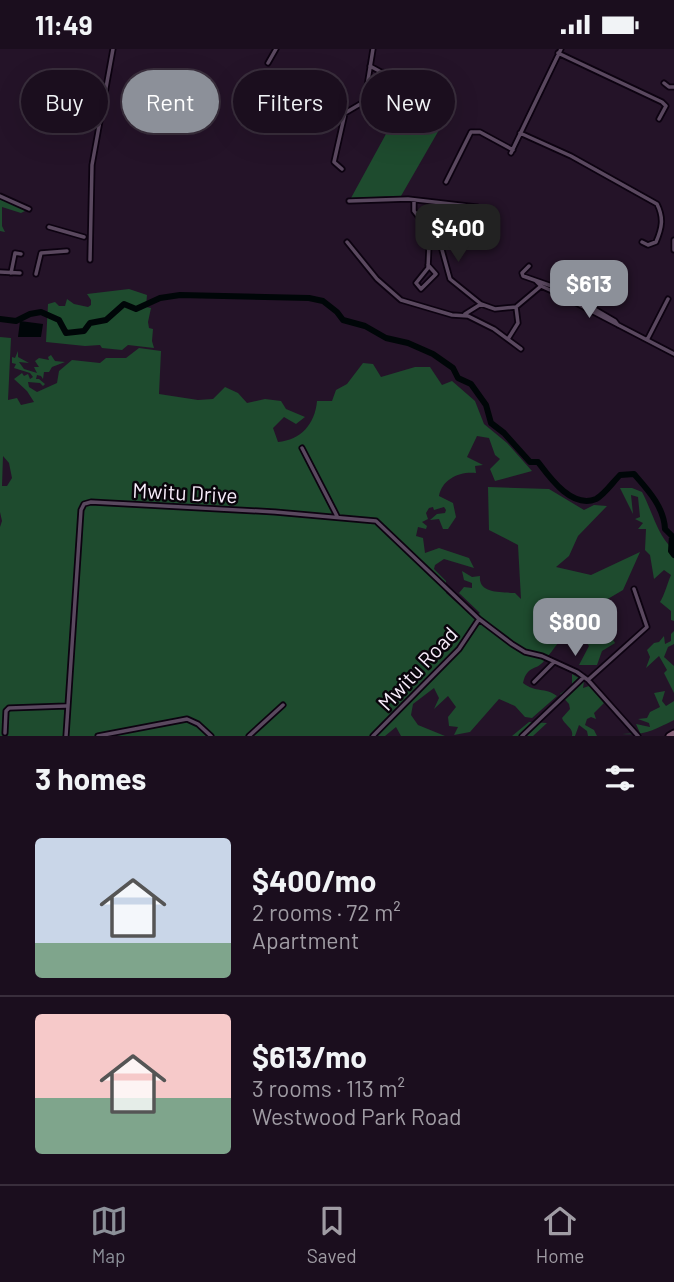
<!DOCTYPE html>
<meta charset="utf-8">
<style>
:root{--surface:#1b0e1e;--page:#241727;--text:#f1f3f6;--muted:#a09ca4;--line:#392e3c;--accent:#8c9099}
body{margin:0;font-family:Barlow,sans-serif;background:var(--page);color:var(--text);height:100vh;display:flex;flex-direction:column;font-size:26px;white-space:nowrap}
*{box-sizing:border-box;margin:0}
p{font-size:23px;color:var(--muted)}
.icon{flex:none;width:38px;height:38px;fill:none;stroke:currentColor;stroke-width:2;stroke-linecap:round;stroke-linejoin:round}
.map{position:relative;height:687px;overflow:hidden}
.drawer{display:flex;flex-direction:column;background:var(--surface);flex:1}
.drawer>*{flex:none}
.hud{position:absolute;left:21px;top:21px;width:634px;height:63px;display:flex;gap:14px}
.price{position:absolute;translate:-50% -60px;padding:0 16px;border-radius:14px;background:var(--accent);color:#fff;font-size:23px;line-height:46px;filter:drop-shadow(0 2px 4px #0008)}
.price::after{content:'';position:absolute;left:50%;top:42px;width:21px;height:16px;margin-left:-10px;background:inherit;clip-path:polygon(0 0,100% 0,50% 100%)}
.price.on{background:#222;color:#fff}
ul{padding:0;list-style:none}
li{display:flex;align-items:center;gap:21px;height:175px;padding:0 35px}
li+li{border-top:2px solid var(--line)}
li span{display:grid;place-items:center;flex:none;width:196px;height:140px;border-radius:7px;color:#555}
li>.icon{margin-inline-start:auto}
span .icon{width:84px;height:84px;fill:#fffc;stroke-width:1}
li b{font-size:30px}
h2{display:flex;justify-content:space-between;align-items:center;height:84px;padding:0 35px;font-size:30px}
.chip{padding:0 24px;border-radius:32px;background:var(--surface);box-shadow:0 7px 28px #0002,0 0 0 2px var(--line);font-size:24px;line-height:63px}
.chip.on{background:var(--accent);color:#fff}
.status{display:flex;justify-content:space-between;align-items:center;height:49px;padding:0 35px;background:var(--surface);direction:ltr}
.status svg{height:19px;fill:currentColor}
.menu{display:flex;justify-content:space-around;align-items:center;height:98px;border-top:2px solid var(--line);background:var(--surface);font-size:19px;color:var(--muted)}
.menu a{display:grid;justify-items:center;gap:4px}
.menu .on{color:var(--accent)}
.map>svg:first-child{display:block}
.green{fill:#1e4b2e;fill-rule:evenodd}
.water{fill:#000608}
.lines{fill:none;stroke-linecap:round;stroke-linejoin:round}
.river{stroke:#000608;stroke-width:6}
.street-casing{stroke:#0c0210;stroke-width:7}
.secondary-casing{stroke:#0c0210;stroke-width:9}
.street{stroke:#5a485f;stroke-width:3.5}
.secondary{stroke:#856177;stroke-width:5}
.labels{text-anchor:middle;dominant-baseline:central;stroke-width:5;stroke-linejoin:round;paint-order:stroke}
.street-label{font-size:21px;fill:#f7ecfa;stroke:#09040b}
</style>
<div class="status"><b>11:49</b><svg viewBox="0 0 49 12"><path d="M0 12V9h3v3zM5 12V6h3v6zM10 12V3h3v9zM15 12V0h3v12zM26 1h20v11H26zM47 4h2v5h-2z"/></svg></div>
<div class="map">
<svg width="674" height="687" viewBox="0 0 674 687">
<rect width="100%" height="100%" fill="#241328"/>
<path class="green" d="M404 52 443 74 401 147 351 149Z
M4 148 8 152 21 153 31 159 21 164 2 158V177L5 183 0 182V149Z
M129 240 147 246 146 258 151 259 148 273 149 279 153 280 152 292 154 299 128 296 122 301 102 299 100 296 85 297 46 293 48 255 55 253 59 257H65L67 250 74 255 88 258 91 256V251L87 245Z
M0 288 11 289 8 351 17 349 21 356 34 353 27 342 14 330 22 324 24 327 28 325 30 330 33 328 30 324 14 319 16 315 12 314V308L15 309 18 302V308L29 314 19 313 24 320 37 324 34 318H39L35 312 39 309 49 311 48 308 51 306 55 312 65 313 52 318 49 323H44L43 330 41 327 37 326 36 330H39L45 335 43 337 40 334 28 333 29 338 37 343 57 334 59 322 72 311 100 314 106 309H126L139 299 161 302 159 345 198 351 213 350 225 338 238 344 247 354 265 350 281 352 286 360 305 368 296 375 284 368 273 379 278 393C301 391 315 375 317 352H332L336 341 347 335 363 314 373 315 381 328 415 318H430L442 336 452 332 475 352 484 375 507 394 532 422 495 432 490 420 500 410 495 406 489 389 477 387 467 408 483 416 475 417 476 424C460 422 442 430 439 447L453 454 456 468 448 480H443L439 470 430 471 437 465 445 464 446 461 444 458 434 461 433 458 429 459 426 464 428 470 422 473 427 477 426 480 418 478 416 487 423 489 425 504 439 499 469 509 474 519 444 510 435 516 434 520 446 532V544L473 568 480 564 459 544 464 538 472 539V534L464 531 462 522 472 528 480 527C478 545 501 543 515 544L521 550 518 496 489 481 488 438 549 440 584 461 594 456 607 457 578 487 569 507 556 518 591 526 640 503 623 541 606 551 584 571C600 576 607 578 615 594L602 602 597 616H579L589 597 584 590 582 582C556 589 560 594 544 612 536 622 527 616 523 634 536 644 545 638 557 647L532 669 525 668 515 657 499 650 470 683 454 686 458 678 449 677 448 668 456 658 448 647 434 660 439 649 434 639 413 655 411 666 418 676 445 687H401L396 678 385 687H0V478L2 472 0 463ZM3 407 9 414 12 429 7 437H2Z
M620 439H632L642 443C651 459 659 491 674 500V572L671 571V562L660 553C665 545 667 535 671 526L664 521 654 530 650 506 645 501 646 480H638L643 474 635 470 640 468 638 448 631 446 633 465Z
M674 582V595L668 598 664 608 674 617V644L664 624 667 621 659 607 646 619 650 608 647 601 654 594 659 593 664 587 665 595 671 592V585Z
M572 625 584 632 583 639 589 637 604 654 594 664 596 670 591 668 587 670 585 676 594 681 597 687H588L587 682 579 676 575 687H572C574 679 564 676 562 669L570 660 569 655 560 645 572 636Z
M665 642 662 652 666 657 674 652V671C656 680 644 687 622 685L640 684 636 675 650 678 649 674 638 670 647 669 650 663 660 658 654 644Z
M529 673 547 674 533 687H512Z"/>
<path class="water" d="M20 272 43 275 41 288H18Z"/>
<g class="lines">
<path class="river" d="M0 270 16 272 30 265 41 263 59 271 66 284 84 282 90 274 106 271 124 255 136 260 160 249 180 246 309 249 323 252 337 263 343 271 365 277 386 289 408 294 433 305 453 319 458 329 471 335 486 356 491 374 504 384 530 413H538C550 429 572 460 596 450 604 446 613 433 620 426L634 425C648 441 664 458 665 480L672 487 671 502 674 506"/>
<defs>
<path id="street" d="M558 4 662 53 666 57 659 70
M268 14 276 0
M370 17 381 23 392 25
M664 34 669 38H674
M321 56 345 64 362 54 365 50 373 0
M520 84 571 107 657 155C664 169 662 179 656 193L648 196 642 193
M511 104 561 0
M342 120 334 113 345 64
M446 133 471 83H480L513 101
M0 147 29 160
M414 151V162L435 189
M349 152 408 150 477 158
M49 178 84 188
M674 191V201
M347 193 377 230 401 251 452 266 468 267 494 280 521 300
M90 211 92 116 113 0
M428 216 436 225 421 240 416 234 428 219 429 196 435 189 439 190 450 230 481 255 495 260 516 258 541 237
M529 217 522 224 523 227 569 243
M0 223 20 224
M11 224 15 204 21 205
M36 225 41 204 67 202
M536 232 541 237 570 250
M569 246a6 6 0 1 1 12 0a6 6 0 1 1-12 0Z
M579 251 615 272 618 276
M574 253 674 305
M465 265 481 255
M508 290 518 274 516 258
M647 291 668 250
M302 399 337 467
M588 631 647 578 634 540
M534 633 554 613
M5 684 6 662 9 659 66 657
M66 687 81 461 84 455 91 453 275 463 376 472 479 570 512 595 525 603 542 607 577 623 588 631 638 687
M98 687 187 670 198 675 211 687
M249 687 283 656
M373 687 459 600 479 570
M522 687 584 628"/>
<path id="secondary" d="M669 687 674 684"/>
</defs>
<use href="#street" class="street-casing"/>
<use href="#secondary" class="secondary-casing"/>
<use href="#street" class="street"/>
<use href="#secondary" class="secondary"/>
</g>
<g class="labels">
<g class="street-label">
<text transform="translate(185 443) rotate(3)">Mwitu Drive</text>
<text transform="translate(417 619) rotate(-47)">Mwitu Road</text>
</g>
</g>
</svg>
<b class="price on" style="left:458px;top:215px">$400</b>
<b class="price" style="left:589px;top:271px">$613</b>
<b class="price" style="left:575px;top:609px">$800</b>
<div class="hud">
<a class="chip">Buy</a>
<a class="chip on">Rent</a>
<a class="chip">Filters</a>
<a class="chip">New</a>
</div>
</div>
<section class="drawer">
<h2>3 homes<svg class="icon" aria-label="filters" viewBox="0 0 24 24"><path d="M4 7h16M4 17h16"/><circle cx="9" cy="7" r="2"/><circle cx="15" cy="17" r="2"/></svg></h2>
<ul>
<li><span style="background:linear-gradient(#c9d6e8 75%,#7fa58c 0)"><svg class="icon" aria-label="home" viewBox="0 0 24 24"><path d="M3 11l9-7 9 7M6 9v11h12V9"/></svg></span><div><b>$400/mo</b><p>2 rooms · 72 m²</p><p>Apartment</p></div></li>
<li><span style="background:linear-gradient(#f6c9c9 60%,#7fa58c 0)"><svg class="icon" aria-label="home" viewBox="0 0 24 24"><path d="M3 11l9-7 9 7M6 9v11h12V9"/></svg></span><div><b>$613/mo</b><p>3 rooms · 113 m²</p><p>Westwood Park Road</p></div></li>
</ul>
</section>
<nav class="menu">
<a class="on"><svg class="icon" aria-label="map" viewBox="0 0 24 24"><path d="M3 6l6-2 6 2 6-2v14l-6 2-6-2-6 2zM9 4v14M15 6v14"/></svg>Map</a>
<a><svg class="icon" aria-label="saved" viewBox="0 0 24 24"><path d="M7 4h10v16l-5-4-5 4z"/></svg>Saved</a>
<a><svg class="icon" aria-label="home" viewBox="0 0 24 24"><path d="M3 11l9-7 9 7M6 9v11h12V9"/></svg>Home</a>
</nav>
